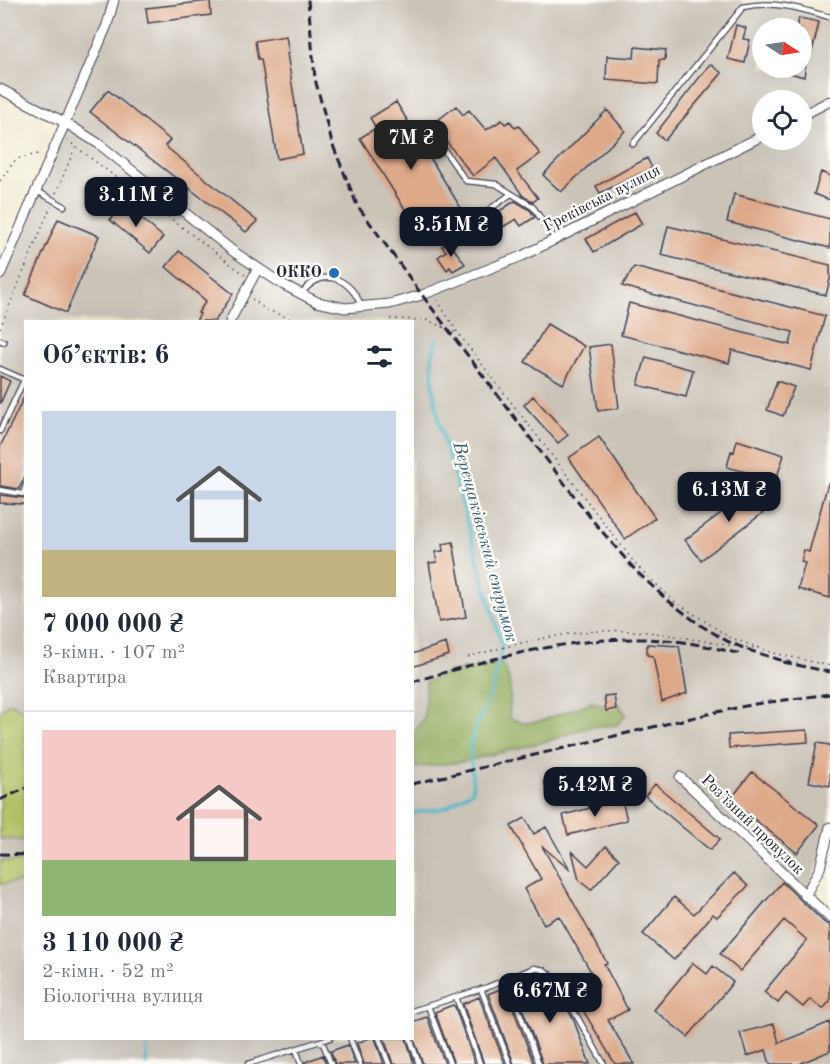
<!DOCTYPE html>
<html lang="uk">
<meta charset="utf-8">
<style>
:root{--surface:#fff;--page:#f2f2f3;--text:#1f2937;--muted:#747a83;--line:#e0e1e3;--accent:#111827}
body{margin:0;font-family:"Old Standard TT",serif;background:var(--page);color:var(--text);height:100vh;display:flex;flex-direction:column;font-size:22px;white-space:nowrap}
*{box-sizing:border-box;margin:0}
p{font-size:20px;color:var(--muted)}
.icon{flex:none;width:33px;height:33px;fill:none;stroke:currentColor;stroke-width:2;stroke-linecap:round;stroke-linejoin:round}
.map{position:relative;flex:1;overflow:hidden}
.panel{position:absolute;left:24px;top:320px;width:390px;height:720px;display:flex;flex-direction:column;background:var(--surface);border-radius:0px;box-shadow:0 6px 24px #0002}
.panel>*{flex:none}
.needle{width:39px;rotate:102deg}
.buttons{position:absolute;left:752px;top:18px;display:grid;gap:12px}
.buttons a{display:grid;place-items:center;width:60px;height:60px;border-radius:50%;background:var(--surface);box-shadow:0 6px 24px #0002;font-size:30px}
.price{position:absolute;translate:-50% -51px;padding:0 14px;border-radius:12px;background:var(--accent);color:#fff;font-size:20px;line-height:39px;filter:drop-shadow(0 2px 3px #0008)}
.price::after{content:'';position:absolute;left:50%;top:36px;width:18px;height:14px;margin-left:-9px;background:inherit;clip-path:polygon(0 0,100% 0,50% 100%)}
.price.active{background:#222;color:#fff}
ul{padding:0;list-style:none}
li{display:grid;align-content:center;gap:12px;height:318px;padding:0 18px}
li+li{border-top:2px solid var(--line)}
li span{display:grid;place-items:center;height:186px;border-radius:0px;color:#555}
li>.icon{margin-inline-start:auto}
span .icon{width:108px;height:108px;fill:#fffc;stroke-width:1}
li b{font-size:26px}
h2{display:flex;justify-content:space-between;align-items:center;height:72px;padding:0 18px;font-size:26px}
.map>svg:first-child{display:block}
.industrial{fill:#cac3b8;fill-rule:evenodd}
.green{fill:#b8c669;stroke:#6d7452;stroke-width:1.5}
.forest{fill:#92ab5d;stroke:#5a664c;stroke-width:1.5}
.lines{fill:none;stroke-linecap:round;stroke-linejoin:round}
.stream{stroke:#4eb9cb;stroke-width:3}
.building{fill:#dea989}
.lane-casing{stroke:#414052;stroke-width:7}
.street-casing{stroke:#414052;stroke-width:11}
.path{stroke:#414052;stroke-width:1.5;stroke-dasharray:1.5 4.5;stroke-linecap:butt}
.lane{stroke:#fff;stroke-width:4.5}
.street{stroke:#fff;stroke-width:9}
.rail{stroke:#22223b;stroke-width:3;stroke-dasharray:9 4.5;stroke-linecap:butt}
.poi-dot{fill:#1f6fb2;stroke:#fdfcf7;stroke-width:2}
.labels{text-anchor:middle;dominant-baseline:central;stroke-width:5;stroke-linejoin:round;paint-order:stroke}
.street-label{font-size:16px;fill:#22223b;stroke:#fdfcf7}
.poi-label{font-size:16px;font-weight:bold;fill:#22223b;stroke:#fdfcf7;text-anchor:end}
.water-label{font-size:18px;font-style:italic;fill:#345e75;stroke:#fdfcf7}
</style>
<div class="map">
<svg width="830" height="1064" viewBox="0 0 830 1064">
<rect width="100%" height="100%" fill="#fdfcf7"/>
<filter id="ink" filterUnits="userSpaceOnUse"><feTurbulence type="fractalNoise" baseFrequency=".0167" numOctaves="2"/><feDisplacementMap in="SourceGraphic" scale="12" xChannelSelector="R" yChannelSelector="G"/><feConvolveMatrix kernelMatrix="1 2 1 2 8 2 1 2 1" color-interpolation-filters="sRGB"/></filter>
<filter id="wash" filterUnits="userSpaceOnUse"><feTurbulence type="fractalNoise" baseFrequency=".008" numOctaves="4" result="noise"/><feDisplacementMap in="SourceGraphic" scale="24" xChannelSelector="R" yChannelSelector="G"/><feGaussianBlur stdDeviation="1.35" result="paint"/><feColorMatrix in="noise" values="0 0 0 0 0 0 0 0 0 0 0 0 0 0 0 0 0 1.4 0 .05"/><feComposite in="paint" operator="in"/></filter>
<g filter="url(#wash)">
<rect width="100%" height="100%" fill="#f1ebd3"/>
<path class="industrial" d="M0 0H742L744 6 765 2 830 20V824L824 851 805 896 830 917V1064H0V277L66 124 0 89ZM762 28H801V68H762ZM762 100H801V140H762ZM26 321H412V1038H26Z"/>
<path class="green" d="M10 702 25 711V840L0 839V711Z
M0 861 25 862V881L0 884Z"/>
<path class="forest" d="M500 662C513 675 511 701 509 718L524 723 541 721 592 702 603 705 619 704 626 715 617 725 589 727 551 740 462 762 413 768 412 736 424 717 426 681 452 672Z"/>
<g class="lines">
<path class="stream" d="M412 813 445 808 473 790 470 746 475 729 492 691 502 646 440 426 433 387 432 358 437 338
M146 1064 148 1038"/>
</g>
<g id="blocks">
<path class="building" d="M210 1 211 15 148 23 146 8Z
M799 18 819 22 811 56 807 55 804 77 779 70V68H801V28H797Z
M736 25 746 28 743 39 750 40 745 63 728 59Z
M286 36 289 53H287L303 154 277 159 261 59H258L255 41Z
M635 47 666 50 665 60H659L658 84 606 80 607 56 634 58Z
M710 64 722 73 665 140 656 133Z
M108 90 170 140 165 146 257 221 246 232 90 112Z
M396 102 464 213 423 238 360 138 376 128 370 118Z
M456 106 463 115 469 110 486 130 502 120 505 124 510 121 515 128 519 126 540 154 517 171 538 198 533 202 523 196 496 158 473 176 433 124Z
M607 110 625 131 561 192 543 175Z
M647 158 652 168 600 193 596 186Z
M821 172 830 176V200L814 194Z
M734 194 830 219V248L727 222Z
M515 201 530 210 535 217 521 226 516 219 503 227 495 214Z
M123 203 163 237 150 253 110 220Z
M635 212 642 224 594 252 586 239Z
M58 219 99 236 66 313 25 295Z
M668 226 830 265V280L826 295 661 255Z
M449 242 465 264 453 271 450 267 447 270 438 257 446 251 442 246Z
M179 251 233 294 215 321H196L200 314 198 313 206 301 166 267Z
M634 267 825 316 811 370 732 350 729 363 621 335 629 303 790 345 793 332 622 286Z
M547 324 584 346 563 384 525 362Z
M611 344 619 408 598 411 589 347Z
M646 357 693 370 686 397 638 385Z
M0 376 10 381 0 404Z
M777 381 794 387 783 416 767 410Z
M26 393V474L19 489 0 486V447Z
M533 396 568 435 558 443 524 405Z
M599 437 655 518 625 539 569 458Z
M737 440 784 455 776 480 727 467 731 451 734 452Z
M828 483H830V598L798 589 805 563 801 562 804 550 809 552Z
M757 486 772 506 701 560 685 540Z
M0 495 26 498V504L0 503Z
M453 542 466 617 439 622 429 563 437 562 435 552 443 551 442 544Z
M446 643 449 655 412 667V654Z
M647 644 679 646 687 693 662 702 653 656 647 655Z
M614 695 616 709 606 711 604 696Z
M807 730 808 742 729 748 728 735Z
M817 743 830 745V786L809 782Z
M584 772 587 783 547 792 544 781Z
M752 772 819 825 797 853 730 800Z
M655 784 720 839 710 850 645 796Z
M622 800 627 820 568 835 563 815Z
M525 818 534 834 546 827 571 871 542 846 607 963 604 964 628 1010 608 1020 634 1064H615L577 1000 599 986 559 916 544 924 524 889 541 879 511 826Z
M606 846 619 859 591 890 579 880 572 851 588 866Z
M734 873 748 886 717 917 713 914 674 960 643 934 674 897 694 914Z
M782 882 825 923 830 925V1001L823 1009 810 999 803 1007 786 993 778 1003 764 992 807 940 784 920 740 971 720 954Z
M693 963 707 974 713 966 733 982 688 1037 654 1010Z
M546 977 549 982 559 1008 566 1006 574 1021 590 1064H543L513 983 527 978 529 983Z
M505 987 534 1064H514L488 994Z
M479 997 505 1064H484L463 1004Z
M453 1005 455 1007 475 1064H454L435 1012Z
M427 1017 445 1064H423L412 1034V1022Z
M830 1022V1051L799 1064H770L766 1050 747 1056 740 1033 774 1024 779 1043Z
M370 1038H375L384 1064H364L357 1043Z
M384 1038H406L414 1064H393Z
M348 1045 355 1064H335L331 1051Z
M323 1055 326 1064H305V1062Z"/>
</g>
</g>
<g filter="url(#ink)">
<use href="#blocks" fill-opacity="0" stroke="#414052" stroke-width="1.5"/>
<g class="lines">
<defs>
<path id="lane" d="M430 130 466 181 496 184 533 207 555 239
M633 144 743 7C773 0 801 9 830 17
M37 191 64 206
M462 229 511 194
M301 294C323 266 349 277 362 307
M0 340 4 342
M0 369 25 380
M0 431 24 380 26 381
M0 490 23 494 26 485
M507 979 539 1064
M481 989 510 1064
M456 997 480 1064
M428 1006 450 1064
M412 1011 488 987 534 968 544 970 550 975 567 999 604 1064
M350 1038 360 1064
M379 1038 389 1064
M410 1038 419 1064
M322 1041 331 1064
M296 1049 301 1064
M248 1064 330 1038"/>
<path id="street" d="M0 89 66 123 99 144 234 252 282 284 317 302 345 308 390 304 422 295 522 256 762 136
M801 116 830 101
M0 275 107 25 114 0
M230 321 258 268
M680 777 830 918
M805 896 820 868 830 827"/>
</defs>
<use href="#lane" class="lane-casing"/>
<use href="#street" class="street-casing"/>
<path class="path" d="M67 140 245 275
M0 181 16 159 42 153
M56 193 75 148
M252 299 265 309 296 321
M437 300 458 333 637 566 674 601 729 637 770 652 830 666
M390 319 427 320 457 333
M0 328 51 206
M468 657C522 642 576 628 632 631 674 633 715 646 756 648"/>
<use href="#lane" class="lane"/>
<use href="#street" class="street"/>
<path class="rail" d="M308 0 315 79 332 143 357 205 422 295 593 521 636 571 666 599 700 625 727 641 748 650 790 663
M783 662 830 672
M412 682C499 656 592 630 683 642 703 645 722 650 742 654
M412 784 712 713 755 704 830 694
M0 800 26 788
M0 854 26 855"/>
</g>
</g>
<circle class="poi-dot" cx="334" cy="273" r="6"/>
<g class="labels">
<g class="street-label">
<text transform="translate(602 199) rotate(-27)">Греківська вулиця</text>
<text transform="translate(752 825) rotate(44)">Роз’їзний провулок</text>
</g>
<g class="poi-label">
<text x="322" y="273">ОККО</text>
</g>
<g class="water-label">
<text transform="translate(485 542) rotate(75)">Верещаківський струмок</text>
</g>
</g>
</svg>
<div class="buttons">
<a><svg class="needle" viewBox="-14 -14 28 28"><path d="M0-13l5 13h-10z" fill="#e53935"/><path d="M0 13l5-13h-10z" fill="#747a83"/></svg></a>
<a><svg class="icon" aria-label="locate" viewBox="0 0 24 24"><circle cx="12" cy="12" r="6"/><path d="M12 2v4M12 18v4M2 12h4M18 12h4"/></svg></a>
</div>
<b class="price active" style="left:411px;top:171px">7M ₴</b>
<b class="price" style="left:136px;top:228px">3.11M ₴</b>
<b class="price" style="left:451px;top:258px">3.51M ₴</b>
<b class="price" style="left:729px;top:523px">6.13M ₴</b>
<b class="price" style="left:595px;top:818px">5.42M ₴</b>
<b class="price" style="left:550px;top:1024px">6.67M ₴</b>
<section class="panel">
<h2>Об’єктів: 6<svg class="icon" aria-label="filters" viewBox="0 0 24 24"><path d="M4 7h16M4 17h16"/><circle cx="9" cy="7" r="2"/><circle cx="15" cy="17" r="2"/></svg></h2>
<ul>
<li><span style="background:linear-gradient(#c9d6e8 75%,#c2b280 0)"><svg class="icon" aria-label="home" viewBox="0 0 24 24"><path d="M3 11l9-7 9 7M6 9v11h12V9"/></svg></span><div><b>7 000 000 ₴</b><p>3-кімн. · 107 m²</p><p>Квартира</p></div></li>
<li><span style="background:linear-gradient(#f6c9c9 70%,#8fb573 0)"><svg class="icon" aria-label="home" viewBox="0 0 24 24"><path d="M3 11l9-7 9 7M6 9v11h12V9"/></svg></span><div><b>3 110 000 ₴</b><p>2-кімн. · 52 m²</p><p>Біологічна вулиця</p></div></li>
</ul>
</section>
</div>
